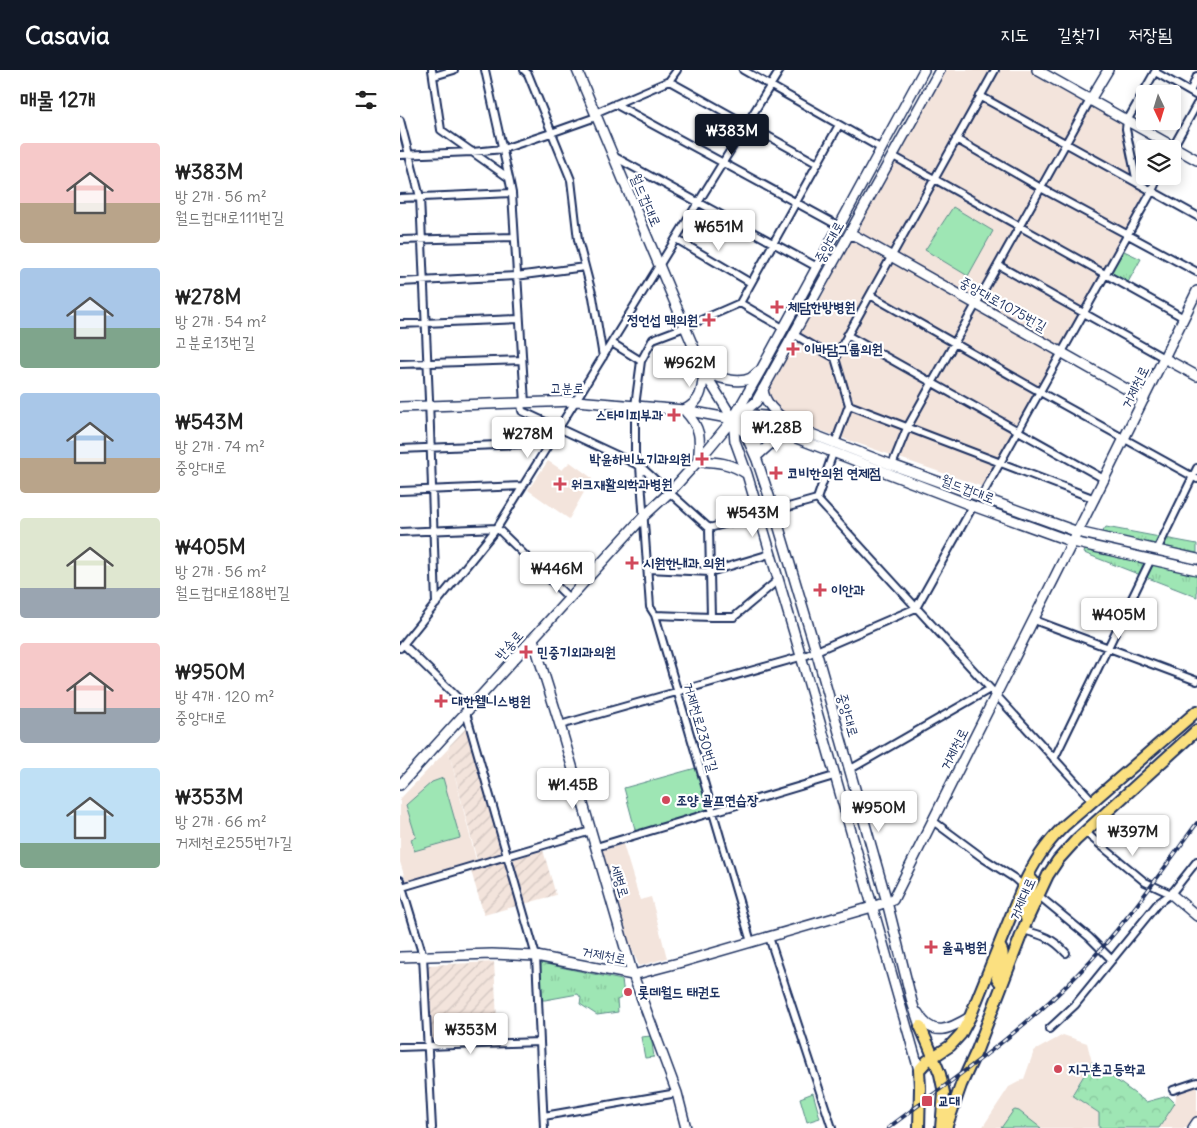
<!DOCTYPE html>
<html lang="ko">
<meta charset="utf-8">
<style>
:root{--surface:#fff;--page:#f6f6f6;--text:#222;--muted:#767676;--accent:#111827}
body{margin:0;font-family:Delius,"Poor Story",sans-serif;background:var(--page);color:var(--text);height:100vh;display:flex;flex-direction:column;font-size:19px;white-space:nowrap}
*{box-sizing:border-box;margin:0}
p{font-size:16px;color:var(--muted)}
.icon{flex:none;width:28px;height:28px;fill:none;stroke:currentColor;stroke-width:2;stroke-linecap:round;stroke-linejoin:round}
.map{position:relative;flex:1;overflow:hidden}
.sheet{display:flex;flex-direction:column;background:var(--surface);width:400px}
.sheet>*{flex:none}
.needle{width:32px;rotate:176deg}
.controls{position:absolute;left:736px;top:15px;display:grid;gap:10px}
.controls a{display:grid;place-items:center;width:45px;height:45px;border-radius:5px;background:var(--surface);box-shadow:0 2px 12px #0003;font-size:25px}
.price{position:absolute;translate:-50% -42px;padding:0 11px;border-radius:5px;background:#fff;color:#222;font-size:16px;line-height:32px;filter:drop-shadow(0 1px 2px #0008)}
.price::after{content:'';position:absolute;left:50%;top:30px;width:15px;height:11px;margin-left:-8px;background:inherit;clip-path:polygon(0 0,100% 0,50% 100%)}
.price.on{background:var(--accent);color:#fff}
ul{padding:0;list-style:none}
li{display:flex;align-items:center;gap:15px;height:125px;padding:0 20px}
li span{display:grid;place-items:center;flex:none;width:140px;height:100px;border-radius:5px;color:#555}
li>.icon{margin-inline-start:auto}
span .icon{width:60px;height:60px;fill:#fffc;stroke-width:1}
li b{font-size:21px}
h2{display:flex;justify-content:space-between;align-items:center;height:60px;padding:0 20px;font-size:21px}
header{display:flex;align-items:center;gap:30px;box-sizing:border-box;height:70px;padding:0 25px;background:var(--accent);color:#fff}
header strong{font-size:24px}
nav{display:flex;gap:28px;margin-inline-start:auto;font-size:18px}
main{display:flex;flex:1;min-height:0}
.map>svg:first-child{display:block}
.built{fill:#f3e4dc}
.industrial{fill:url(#industrial-furrows)}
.grass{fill:url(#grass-tufts);stroke:#5c8a89}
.forest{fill:url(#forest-crowns);stroke:#5c8a89}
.pitch{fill:#9ee6b4;stroke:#5c8a89}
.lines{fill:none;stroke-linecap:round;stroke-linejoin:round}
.street-casing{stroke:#1b2f5e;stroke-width:10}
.secondary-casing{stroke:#1b2f5e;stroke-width:12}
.primary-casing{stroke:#1b2f5e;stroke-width:14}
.street{stroke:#fff;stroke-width:6}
.secondary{stroke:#fff;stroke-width:9}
.primary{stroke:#fbe080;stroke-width:10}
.rail-casing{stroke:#1b2f5e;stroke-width:4}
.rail{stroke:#fff;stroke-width:2;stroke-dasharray:5.5;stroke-linecap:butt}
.poi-dot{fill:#d1495b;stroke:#fff;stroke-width:2}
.labels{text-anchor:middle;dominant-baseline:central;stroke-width:4.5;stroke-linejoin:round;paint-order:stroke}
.street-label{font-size:14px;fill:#1b2f5e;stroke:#fff}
.poi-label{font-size:14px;font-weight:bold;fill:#1b2f5e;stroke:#fff;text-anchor:start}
</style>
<header>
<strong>Casavia</strong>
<nav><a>지도</a><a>길찾기</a><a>저장됨</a></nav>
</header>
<main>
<section class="sheet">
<h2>매물 12개<svg class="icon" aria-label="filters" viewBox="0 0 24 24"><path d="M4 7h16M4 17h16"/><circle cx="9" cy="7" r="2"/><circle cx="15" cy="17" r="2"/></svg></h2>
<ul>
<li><span style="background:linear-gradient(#f6c9c9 60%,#b9a48a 0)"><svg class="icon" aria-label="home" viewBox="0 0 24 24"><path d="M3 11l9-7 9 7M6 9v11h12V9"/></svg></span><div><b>₩383M</b><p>방 2개 · 56 m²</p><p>월드컵대로111번길</p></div></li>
<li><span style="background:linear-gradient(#a9c7e8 60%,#7fa58c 0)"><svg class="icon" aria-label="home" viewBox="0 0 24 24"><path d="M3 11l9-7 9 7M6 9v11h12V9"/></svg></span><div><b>₩278M</b><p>방 2개 · 54 m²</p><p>고분로13번길</p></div></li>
<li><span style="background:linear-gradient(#a9c7e8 65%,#b9a48a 0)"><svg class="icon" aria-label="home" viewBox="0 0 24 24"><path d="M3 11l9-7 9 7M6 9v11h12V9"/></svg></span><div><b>₩543M</b><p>방 2개 · 74 m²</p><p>중앙대로</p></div></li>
<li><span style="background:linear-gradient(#dfe7d0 70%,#9aa5b1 0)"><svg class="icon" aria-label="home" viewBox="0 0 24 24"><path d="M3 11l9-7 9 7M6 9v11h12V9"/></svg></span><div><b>₩405M</b><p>방 2개 · 56 m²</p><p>월드컵대로188번길</p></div></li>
<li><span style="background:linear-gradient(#f6c9c9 65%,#9aa5b1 0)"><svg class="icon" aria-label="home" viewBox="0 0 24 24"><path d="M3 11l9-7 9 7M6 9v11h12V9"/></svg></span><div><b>₩950M</b><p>방 4개 · 120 m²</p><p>중앙대로</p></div></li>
<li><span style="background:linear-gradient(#bfe0f5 75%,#7fa58c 0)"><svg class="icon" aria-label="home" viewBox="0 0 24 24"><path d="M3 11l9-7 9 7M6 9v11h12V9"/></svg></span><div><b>₩353M</b><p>방 2개 · 66 m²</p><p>거제천로255번가길</p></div></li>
</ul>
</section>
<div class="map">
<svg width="797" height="1058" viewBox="0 0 797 1058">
<defs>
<pattern id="industrial-furrows" width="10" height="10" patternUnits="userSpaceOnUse" patternTransform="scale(1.25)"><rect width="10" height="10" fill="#f3e4dc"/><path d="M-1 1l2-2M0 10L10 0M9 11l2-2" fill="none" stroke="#d0c4bf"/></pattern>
<pattern id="grass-tufts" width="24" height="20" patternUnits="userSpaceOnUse" patternTransform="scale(1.25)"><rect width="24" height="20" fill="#9ee6b4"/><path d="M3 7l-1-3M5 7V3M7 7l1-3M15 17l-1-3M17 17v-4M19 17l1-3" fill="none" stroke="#88c69d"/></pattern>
<pattern id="forest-crowns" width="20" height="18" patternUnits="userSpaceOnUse" patternTransform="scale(1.25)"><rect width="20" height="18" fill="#9ee6b4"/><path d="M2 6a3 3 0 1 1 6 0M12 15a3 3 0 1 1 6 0" fill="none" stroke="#88c69d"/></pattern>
</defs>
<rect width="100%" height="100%" fill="#fff"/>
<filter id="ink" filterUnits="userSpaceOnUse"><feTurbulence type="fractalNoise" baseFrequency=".02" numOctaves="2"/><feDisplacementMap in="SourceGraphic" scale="10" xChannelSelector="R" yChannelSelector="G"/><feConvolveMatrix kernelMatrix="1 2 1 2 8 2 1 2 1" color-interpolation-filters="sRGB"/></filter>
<g filter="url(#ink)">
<path class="built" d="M543 0H632L722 53 727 73 732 111 748 120 583 417 399 353 383 345 371 333 366 318 371 307 423 224Z
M148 391 162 400 170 392 192 408 169 449 128 420Z
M48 679 76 790 6 811 0 792V729Z
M223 774 240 830 251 827 267 888 239 896 220 850 200 781Z
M663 965 687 973 692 992 672 1024 699 1043V1058H582L609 1017 624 1009 634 981Z
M797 1012V1058H759L775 1033 777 1019Z"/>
<path class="industrial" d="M65 659H68L108 791 143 780 156 825 84 845 71 801 79 798 48 679 50 675Z
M94 892 98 969 35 971 31 969 27 897 29 895Z"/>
<path class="grass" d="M722 180 741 189 727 214 708 204Z
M706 457 797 474V483L701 464Z
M685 480 797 504V527L684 483Z
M141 893 222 910 224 924 221 925V928L217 930 218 942 197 945 180 934 181 928 178 924 145 930H141L140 895Z"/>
<path class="forest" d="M692 992 746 1032 768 1026 775 1033 759 1058H699V1043L672 1025Z"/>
<path class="pitch" d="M553 137 593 161 568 206 525 180Z
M296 698 309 741 236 763 224 718Z
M43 708 60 768 14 781 11 769 16 767 6 735 32 712Z
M251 966 254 987 245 988 241 967Z
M413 1023 420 1048 407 1052 400 1028Z
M615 1040 619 1041 641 1058H601L613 1041Z"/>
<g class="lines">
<defs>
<path id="street" d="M32 0 41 60 109 108
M85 0 109 108 112 123 125 333
M124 0 128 4 171 110 178 170 193 227 203 287
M343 0 482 79
M755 2 797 26
M34 6 54 0
M269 11 418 94
M790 22 797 6
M580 26 797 146
M215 34 439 156
M195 43 269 11 277 0
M0 50 20 127 29 329 36 534
M556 69 641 118 797 202
M772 79 797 34
M0 85 72 82 103 79 151 63 196 47
M213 86 417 197
M493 86 784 248
M737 113 726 59 727 51 756 0
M0 128 112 123
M276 169 351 213
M0 170 114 167
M598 195 764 288
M0 212 116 206 185 197
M470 225 640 322 797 409
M340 233 383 258
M0 254 119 249
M393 264 435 288
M447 265 704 409
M212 273 241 291
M0 294 122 290
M121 333 122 341 240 396 309 458
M449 335 695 429
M435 373 449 335 435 288 595 0
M0 379 150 373
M235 393V336L241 291 253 269 285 257 340 233 439 55
M492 395 507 358 690 30
M240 396 250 537 255 545 351 872
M0 421 123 416
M581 427 752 121 759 106
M417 429 692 730
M374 441 417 429 433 383
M97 458 169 528
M309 458 311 547
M309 458 359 445
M0 462 97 458
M757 480 797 398
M248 499 310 502 370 484
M255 545 311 547H334L378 510
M634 550 797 611
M3 574 69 639
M0 578 97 458 380 0
M66 643 136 886 144 1058
M160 655 407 585 516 538 573 436
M654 689 751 489
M449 700 590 619
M533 751 583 788 614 808 623 816
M685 761 692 768 745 812 771 824
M196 777 434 706
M0 810 23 886 32 1058
M2 817 191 761
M638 825 689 867 712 890
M623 860C642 865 653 868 666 883
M369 867 432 1058
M649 959 675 935 758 833 771 824 797 791
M0 977 140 972
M773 1020 797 1012
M144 1046 277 1023"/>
<path id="secondary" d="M177 0 304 302 333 349 346 365 357 390 374 441 416 581 487 832 512 932 520 956
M637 0 797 90
M690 30 708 0
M450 163 744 329
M764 288 797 306
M304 302C318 307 337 315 351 308 352 307 357 303 358 302
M363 319C364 332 376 344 387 351
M0 337 176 331 284 340 333 349 360 355 391 366 573 436 673 472 797 500
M284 340C302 331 302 320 304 302
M285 341C301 358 301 368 298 391 319 392 330 393 347 404
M338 348 354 345 365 346 492 395 678 462 797 489
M357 350V385
M357 386 378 367H387
M133 569 160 655 233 905 277 1023 286 1058
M0 715 244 446 270 422 298 391 333 349 346 340 356 332 540 0
M771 824 797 846
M0 887 92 884 136 886 233 905 282 892 472 837 493 830 704 409 797 221
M518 943C532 969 550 959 570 947
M519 1000 401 586 347 404 335 371 333 349 362 298 524 0
M793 1058 797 1052"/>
<path id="primary" d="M627 850C627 849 624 844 624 843 623 834 631 821 633 811L628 806
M600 877C607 886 598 898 597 908L602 915
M520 956 528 974 540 1004 544 1023 541 1058
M519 1058 520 1018 519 1000 527 991 550 976 561 964 570 947 623 816C634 792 645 775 664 756L797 641
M546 1058 561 1015 577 980 627 850 648 805 658 790 676 770 797 660"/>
</defs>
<use href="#street" class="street-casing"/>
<use href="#secondary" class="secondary-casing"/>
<use href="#primary" class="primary-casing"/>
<use href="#street" class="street"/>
<use href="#secondary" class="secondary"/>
<use href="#primary" class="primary"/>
<defs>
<path id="rail" d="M488 1058C553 1009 621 963 677 905 722 859 759 805 797 753"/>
</defs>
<use href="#rail" class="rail-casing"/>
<use href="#rail" class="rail"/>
</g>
</g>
<g class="poi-dot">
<path d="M374.5 229.5h5v5h5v5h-5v5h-5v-5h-5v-5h5z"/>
<path d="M306.5 242.5h5v5h5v5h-5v5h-5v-5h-5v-5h5z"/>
<path d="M390.5 271.5h5v5h5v5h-5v5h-5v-5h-5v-5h5z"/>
<path d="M271.5 337.5h5v5h5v5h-5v5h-5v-5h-5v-5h5z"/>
<path d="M299.5 381.5h5v5h5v5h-5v5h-5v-5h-5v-5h5z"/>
<path d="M373.5 395.5h5v5h5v5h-5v5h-5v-5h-5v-5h5z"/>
<path d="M157.5 406.5h5v5h5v5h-5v5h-5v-5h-5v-5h5z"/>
<path d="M229.5 485.5h5v5h5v5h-5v5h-5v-5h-5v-5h5z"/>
<path d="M417.5 512.5h5v5h5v5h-5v5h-5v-5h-5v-5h5z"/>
<path d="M123.5 574.5h5v5h5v5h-5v5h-5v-5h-5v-5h5z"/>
<path d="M38.5 623.5h5v5h5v5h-5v5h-5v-5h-5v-5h5z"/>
<circle cx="266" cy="730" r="5"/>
<path d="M528.5 869.5h5v5h5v5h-5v5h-5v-5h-5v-5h5z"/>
<circle cx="228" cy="922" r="5"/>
<circle cx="658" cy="999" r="5"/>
<rect x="521" y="1025" width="12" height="12" rx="2.5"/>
</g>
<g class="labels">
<g class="street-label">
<text transform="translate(246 130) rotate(67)">월드컵대로</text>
<text transform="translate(429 172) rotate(-61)">중앙대로</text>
<text transform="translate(603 234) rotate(29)">중앙대로1075번길</text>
<text transform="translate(735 317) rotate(-64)">거제천로</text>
<text x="167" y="318">고분로</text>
<text transform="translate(568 419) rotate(21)">월드컵대로</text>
<text transform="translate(109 575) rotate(-48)">반송로</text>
<text transform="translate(448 645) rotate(74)">중앙대로</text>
<text transform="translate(301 657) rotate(74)">거제천로230번길</text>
<text transform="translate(554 679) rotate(-63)">거제천로</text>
<text transform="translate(220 811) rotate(74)">세병로</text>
<text transform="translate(622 829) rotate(-66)">거제대로</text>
<text transform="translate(204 885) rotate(11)">거제천로</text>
</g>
<g class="poi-label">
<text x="388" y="237">체담한방병원</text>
<text x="298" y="250" text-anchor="end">정언섭 맥의원</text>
<text x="404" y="279">이바담그룹의원</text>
<text x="263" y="345" text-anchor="end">스타미피부과</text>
<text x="291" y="389" text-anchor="end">박윤하비뇨기과의원</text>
<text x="387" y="403">코비한의원 연제점</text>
<text x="171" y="414">워크재활의학과병원</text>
<text x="243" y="493">시원한내과 의원</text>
<text x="431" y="520">이안과</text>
<text x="137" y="582">민중기외과의원</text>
<text x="52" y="631">대한웰니스병원</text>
<text x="276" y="730">조양 골프연습장</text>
<text x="542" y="877">율곡병원</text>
<text x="238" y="922">롯데월드 태권도</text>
<text x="668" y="999">지구촌고등학교</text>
<text x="538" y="1031">교대</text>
</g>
</g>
</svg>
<div class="controls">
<a><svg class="needle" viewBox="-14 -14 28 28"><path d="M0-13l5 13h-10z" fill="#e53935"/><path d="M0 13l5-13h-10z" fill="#767676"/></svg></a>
<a><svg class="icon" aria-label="layers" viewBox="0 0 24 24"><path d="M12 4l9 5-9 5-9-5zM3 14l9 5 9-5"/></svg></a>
</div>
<b class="price on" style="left:332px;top:86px">₩383M</b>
<b class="price" style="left:319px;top:182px">₩651M</b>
<b class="price" style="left:290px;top:318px">₩962M</b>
<b class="price" style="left:377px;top:383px">₩1.28B</b>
<b class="price" style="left:128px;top:389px">₩278M</b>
<b class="price" style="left:353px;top:468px">₩543M</b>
<b class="price" style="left:157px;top:524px">₩446M</b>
<b class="price" style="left:719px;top:570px">₩405M</b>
<b class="price" style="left:173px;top:740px">₩1.45B</b>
<b class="price" style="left:479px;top:763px">₩950M</b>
<b class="price" style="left:733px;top:787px">₩397M</b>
<b class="price" style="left:71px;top:985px">₩353M</b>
</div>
</main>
